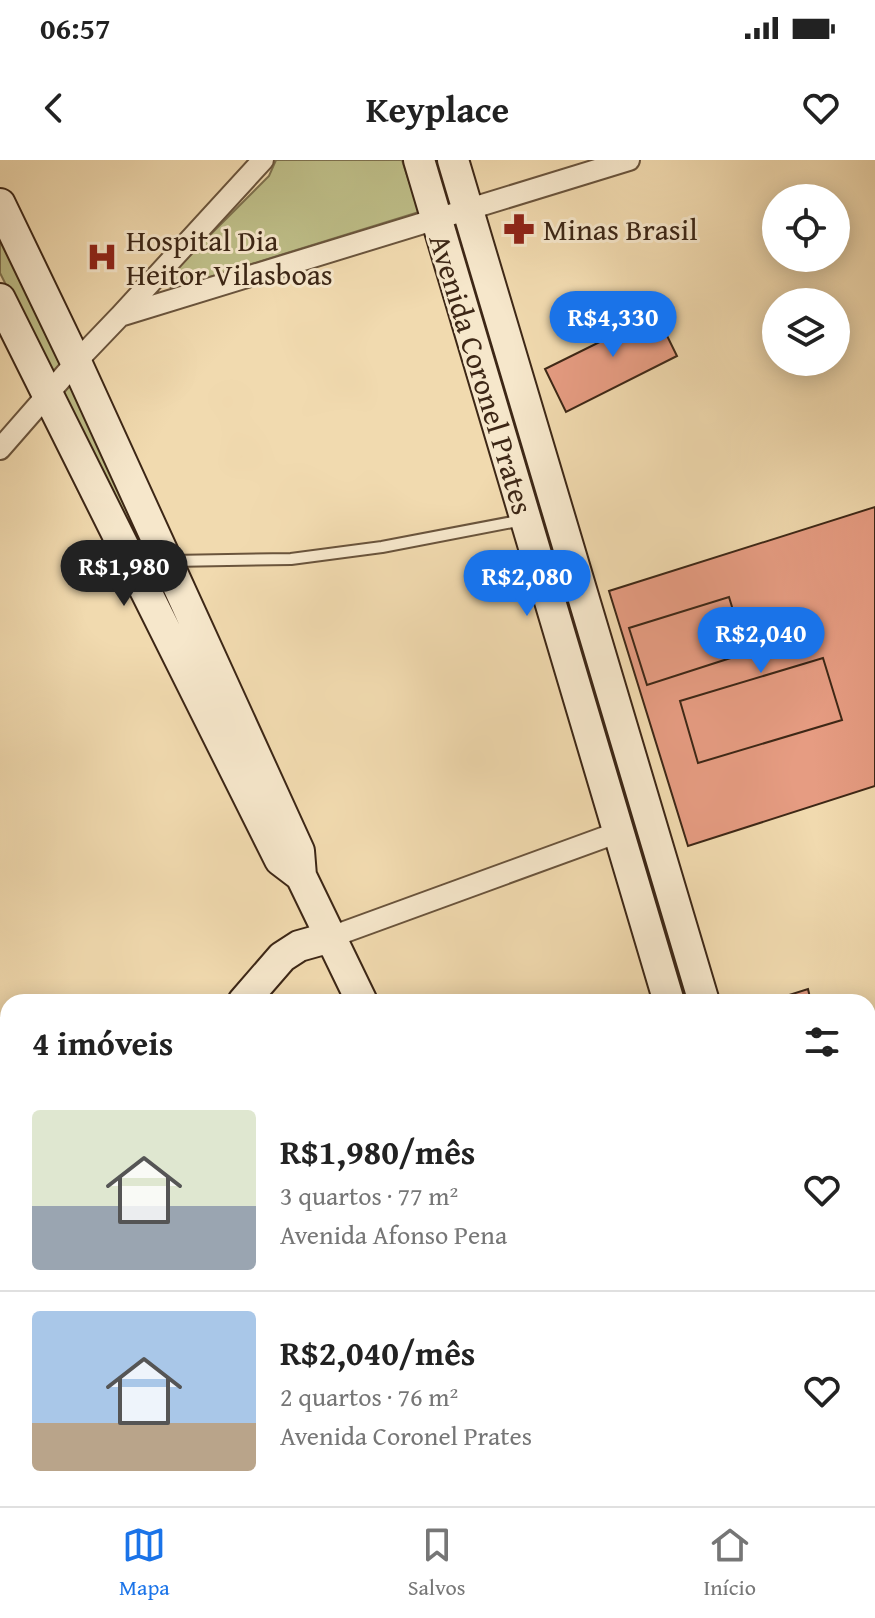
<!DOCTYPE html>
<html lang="pt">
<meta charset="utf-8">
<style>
:root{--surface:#fff;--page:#f2f2f2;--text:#222;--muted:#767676;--line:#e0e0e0;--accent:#1a73e8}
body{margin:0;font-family:"Gentium Book Plus",serif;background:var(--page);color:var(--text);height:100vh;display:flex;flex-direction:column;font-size:30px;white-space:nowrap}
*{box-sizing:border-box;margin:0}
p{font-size:26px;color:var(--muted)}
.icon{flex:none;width:44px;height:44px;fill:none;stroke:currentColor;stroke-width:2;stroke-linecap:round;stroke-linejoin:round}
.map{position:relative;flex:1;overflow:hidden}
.details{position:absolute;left:0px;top:834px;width:876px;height:512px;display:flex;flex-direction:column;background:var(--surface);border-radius:24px 24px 0 0;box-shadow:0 4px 20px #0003}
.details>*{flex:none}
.fabs{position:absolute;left:762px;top:24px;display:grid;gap:16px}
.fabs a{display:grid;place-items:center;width:88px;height:88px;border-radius:50%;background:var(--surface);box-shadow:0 4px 20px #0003;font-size:40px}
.price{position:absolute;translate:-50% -68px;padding:0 18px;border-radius:28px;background:var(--accent);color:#fff;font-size:26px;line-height:52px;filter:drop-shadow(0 2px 4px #0008)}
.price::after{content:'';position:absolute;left:50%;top:48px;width:24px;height:18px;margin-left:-12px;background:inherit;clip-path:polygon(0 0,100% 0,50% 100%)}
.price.selected{background:#222;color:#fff}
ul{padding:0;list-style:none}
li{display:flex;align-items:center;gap:24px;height:200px;padding:0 32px}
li+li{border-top:2px solid var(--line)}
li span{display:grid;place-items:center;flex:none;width:224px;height:160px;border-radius:8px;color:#555}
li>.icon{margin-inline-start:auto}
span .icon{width:96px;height:96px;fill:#fffc;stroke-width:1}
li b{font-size:34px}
h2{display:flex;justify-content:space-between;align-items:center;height:96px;padding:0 32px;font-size:34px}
.status{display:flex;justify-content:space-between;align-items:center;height:56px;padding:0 40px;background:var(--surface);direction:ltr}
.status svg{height:22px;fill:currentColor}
header{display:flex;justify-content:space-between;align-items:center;height:104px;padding:0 32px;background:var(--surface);font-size:36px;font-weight:700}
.tabs{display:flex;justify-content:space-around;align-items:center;height:112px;border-top:2px solid var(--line);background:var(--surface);font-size:22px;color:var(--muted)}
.tabs a{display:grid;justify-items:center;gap:4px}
.tabs .selected{color:var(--accent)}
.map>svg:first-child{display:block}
.green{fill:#bebe88;stroke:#7e724f;stroke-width:2}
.building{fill:#e69c82;stroke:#3d2716;stroke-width:2}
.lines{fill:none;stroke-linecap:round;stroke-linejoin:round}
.lane-casing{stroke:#6a543c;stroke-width:14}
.street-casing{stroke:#6a543c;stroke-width:24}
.secondary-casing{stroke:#3d2716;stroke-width:34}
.lane{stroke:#f6e7cb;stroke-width:10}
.street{stroke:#f6e7cb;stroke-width:20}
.secondary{stroke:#f6e7cb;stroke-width:30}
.labels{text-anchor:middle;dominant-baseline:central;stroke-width:6;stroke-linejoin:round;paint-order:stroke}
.poi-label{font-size:30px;fill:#3d2716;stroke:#f6e7cb;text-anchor:start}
.street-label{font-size:30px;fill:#3d2716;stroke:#f6e7cb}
</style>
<div class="status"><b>06:57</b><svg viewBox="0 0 49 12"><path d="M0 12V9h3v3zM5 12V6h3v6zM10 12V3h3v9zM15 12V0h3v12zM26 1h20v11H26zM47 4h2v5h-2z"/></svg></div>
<header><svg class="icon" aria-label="back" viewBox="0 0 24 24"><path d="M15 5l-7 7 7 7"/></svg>Keyplace<svg class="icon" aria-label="heart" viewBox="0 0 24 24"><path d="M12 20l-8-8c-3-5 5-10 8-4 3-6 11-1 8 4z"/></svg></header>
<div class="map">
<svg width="875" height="1346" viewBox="0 0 875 1346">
<rect width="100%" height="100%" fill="#f1daaf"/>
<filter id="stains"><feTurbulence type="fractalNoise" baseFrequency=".0025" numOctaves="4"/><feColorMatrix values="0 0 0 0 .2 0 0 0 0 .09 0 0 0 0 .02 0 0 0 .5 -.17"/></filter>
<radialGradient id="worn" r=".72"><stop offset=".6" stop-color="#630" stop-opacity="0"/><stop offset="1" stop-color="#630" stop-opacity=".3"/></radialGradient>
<path class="green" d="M276 0H402L419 52 174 128 166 126 168 117 269 16Z
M0 66 188 467 184 477 0 113Z"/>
<path class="building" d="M648 137 677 196 566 252 545 209 632 166 623 150Z
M875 347V626L688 686 609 431Z
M729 437 746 493 647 525 629 468Z
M823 498 842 560 698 603 680 541Z
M808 829 811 842H767Z
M875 907V1101L868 1105V910Z"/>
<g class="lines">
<defs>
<path id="lane" d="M171 401 291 399 382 387 523 360"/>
<path id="street" d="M120 156 263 0
M0 289 76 202 120 156 629 0
M331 777 619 672
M868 880 875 877
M0 1013 8 1019
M411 1338 421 1346
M376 1346 383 1338
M573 1346 578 1338"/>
<path id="secondary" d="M419 0 669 842
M453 0 704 842
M0 44 76 202 299 691 301 716 362 842
M0 139 280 700 301 716
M243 842 282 797 299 786 331 777
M0 1125 8 1115
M634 1338 644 1346
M812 1338 815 1346
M849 1338 852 1346"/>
</defs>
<use href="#lane" class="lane-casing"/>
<use href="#street" class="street-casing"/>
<use href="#secondary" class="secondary-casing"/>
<use href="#lane" class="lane"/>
<use href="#street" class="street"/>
<use href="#secondary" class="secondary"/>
</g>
<defs>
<symbol id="pharmacy-bare" viewBox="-9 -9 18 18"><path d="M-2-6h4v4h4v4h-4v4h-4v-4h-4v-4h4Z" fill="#8f2418" stroke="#f6e7cb" stroke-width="2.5" paint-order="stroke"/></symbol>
<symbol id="hospital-bare" viewBox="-9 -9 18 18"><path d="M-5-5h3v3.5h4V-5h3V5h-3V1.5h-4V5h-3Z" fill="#8f2418" stroke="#f6e7cb" stroke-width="2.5" paint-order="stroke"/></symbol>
</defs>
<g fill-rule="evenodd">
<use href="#pharmacy-bare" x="497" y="47" width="44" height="44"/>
<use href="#hospital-bare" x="80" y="75" width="44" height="44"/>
</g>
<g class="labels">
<g class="poi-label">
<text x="543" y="69">Minas Brasil</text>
<text x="126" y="80">Hospital Dia<tspan x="126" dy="34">Heitor Vilasboas</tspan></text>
</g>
<g class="street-label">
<text transform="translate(482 214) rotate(73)">Avenida Coronel Prates</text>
</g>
</g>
<rect width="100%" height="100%" filter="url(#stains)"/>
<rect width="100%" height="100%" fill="url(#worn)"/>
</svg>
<div class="fabs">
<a><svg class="icon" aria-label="locate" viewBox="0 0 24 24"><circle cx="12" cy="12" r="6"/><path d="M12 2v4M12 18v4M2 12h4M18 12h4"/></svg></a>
<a><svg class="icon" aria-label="layers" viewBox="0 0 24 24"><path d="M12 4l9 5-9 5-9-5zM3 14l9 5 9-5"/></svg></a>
</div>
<b class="price" style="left:613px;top:199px">R$4,330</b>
<b class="price selected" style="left:124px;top:448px">R$1,980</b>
<b class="price" style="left:527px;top:458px">R$2,080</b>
<b class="price" style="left:761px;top:515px">R$2,040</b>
<section class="details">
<h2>4 imóveis<svg class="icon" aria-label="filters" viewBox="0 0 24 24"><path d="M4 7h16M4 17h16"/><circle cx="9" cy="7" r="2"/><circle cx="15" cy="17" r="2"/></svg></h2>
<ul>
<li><span style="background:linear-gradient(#dfe7d0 60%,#9aa5b1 0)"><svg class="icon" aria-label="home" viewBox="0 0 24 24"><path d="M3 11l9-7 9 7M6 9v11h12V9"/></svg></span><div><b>R$1,980/mês</b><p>3 quartos · 77 m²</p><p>Avenida Afonso Pena</p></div><svg class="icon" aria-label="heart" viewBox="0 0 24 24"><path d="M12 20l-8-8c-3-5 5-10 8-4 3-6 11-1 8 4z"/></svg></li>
<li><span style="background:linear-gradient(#a9c7e8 70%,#b9a48a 0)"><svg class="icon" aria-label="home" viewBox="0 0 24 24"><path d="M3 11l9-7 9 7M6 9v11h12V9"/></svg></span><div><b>R$2,040/mês</b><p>2 quartos · 76 m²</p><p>Avenida Coronel Prates</p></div><svg class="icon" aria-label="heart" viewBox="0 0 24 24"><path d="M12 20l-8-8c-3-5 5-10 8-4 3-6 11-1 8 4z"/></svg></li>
</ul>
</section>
</div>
<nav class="tabs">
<a class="selected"><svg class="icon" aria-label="map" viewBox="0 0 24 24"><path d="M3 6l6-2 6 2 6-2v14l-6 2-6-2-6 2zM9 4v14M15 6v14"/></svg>Mapa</a>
<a><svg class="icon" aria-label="saved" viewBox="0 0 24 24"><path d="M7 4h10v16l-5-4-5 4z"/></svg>Salvos</a>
<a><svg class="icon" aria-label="home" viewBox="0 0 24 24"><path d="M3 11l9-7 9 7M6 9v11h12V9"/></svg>Início</a>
</nav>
